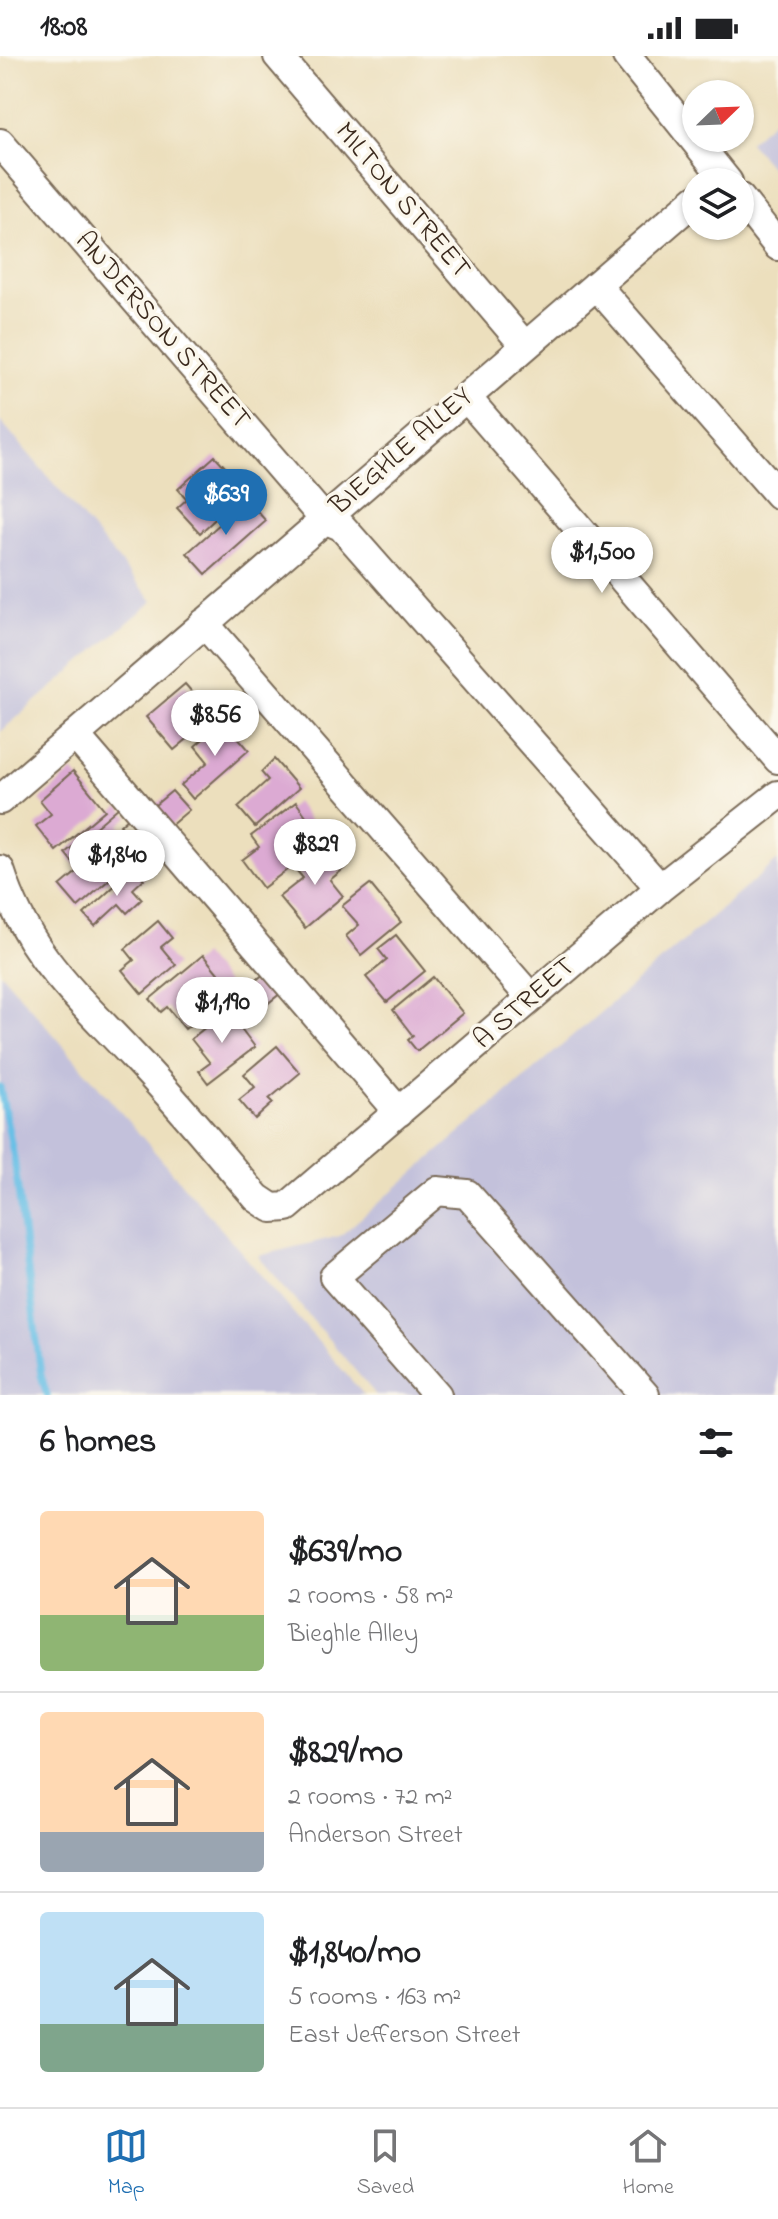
<!DOCTYPE html>
<meta charset="utf-8">
<style>
:root{--surface:#fff;--page:#f6f6f6;--text:#202124;--muted:#757577;--line:#e0e0e0;--accent:#1f6fb2}
body{margin:0;font-family:"Indie Flower",sans-serif;background:var(--page);color:var(--text);height:100vh;display:flex;flex-direction:column;font-size:30px;white-space:nowrap}
*{box-sizing:border-box;margin:0}
p{font-size:26px;color:var(--muted)}
.icon{flex:none;width:44px;height:44px;fill:none;stroke:currentColor;stroke-width:2;stroke-linecap:round;stroke-linejoin:round}
.map{position:relative;height:1339px;overflow:hidden}
.panel{display:flex;flex-direction:column;background:var(--surface);flex:1}
.panel>*{flex:none}
.needle{width:52px;rotate:67deg}
.fabs{position:absolute;left:682px;top:24px;display:grid;gap:16px}
.fabs a{display:grid;place-items:center;width:72px;height:72px;border-radius:50%;background:var(--surface);box-shadow:0 2px 6px #0004;font-size:40px}
.price{position:absolute;translate:-50% -68px;padding:0 18px;border-radius:28px;background:#fff;color:#222;font-size:26px;line-height:52px;filter:drop-shadow(0 2px 4px #0008)}
.price::after{content:'';position:absolute;left:50%;top:48px;width:24px;height:18px;margin-left:-12px;background:inherit;clip-path:polygon(0 0,100% 0,50% 100%)}
.price.current{background:var(--accent);color:#fff}
ul{padding:0;list-style:none}
li{display:flex;align-items:center;gap:24px;height:200px;padding:0 40px}
li+li{border-top:2px solid var(--line)}
li span{display:grid;place-items:center;flex:none;width:224px;height:160px;border-radius:8px;color:#555}
li>.icon{margin-inline-start:auto}
span .icon{width:96px;height:96px;fill:#fffc;stroke-width:1}
li b{font-size:34px}
h2{display:flex;justify-content:space-between;align-items:center;height:96px;padding:0 40px;font-size:34px}
.status{display:flex;justify-content:space-between;align-items:center;height:56px;padding:0 40px;background:var(--surface);direction:ltr}
.status svg{height:22px;fill:currentColor}
.tab-bar{display:flex;justify-content:space-around;align-items:center;height:112px;border-top:2px solid var(--line);background:var(--surface);font-size:22px;color:var(--muted)}
.tab-bar a{display:grid;justify-items:center;gap:4px}
.tab-bar .current{color:var(--accent)}
.map>svg:first-child{display:block}
.industrial{fill:#c3c1db}
.lines{fill:none;stroke-linecap:round;stroke-linejoin:round}
.stream{stroke:#69c0e6;stroke-width:7}
.building{fill:#dcaad3}
.minor-casing{stroke:#796956;stroke-width:32}
.minor{stroke:#fff;stroke-width:28}
.labels{text-anchor:middle;dominant-baseline:central;stroke-width:7;stroke-linejoin:round;paint-order:stroke}
.street-label{font-size:28px;fill:#3b2a1e;stroke:#fbf7ec}
</style>
<div class="status"><b>18:08</b><svg viewBox="0 0 49 12"><path d="M0 12V9h3v3zM5 12V6h3v6zM10 12V3h3v9zM15 12V0h3v12zM26 1h20v11H26zM47 4h2v5h-2z"/></svg></div>
<div class="map">
<svg width="778" height="1339" viewBox="0 0 778 1339">
<rect width="100%" height="100%" fill="#fbf7ec"/>
<filter id="ink" filterUnits="userSpaceOnUse"><feTurbulence type="fractalNoise" baseFrequency=".0125" numOctaves="2"/><feDisplacementMap in="SourceGraphic" scale="16" xChannelSelector="R" yChannelSelector="G"/><feConvolveMatrix kernelMatrix="1 2 1 2 8 2 1 2 1" color-interpolation-filters="sRGB"/></filter>
<filter id="wash" filterUnits="userSpaceOnUse"><feTurbulence type="fractalNoise" baseFrequency=".006" numOctaves="4" result="noise"/><feDisplacementMap in="SourceGraphic" scale="32" xChannelSelector="R" yChannelSelector="G"/><feGaussianBlur stdDeviation="1.8" result="paint"/><feColorMatrix in="noise" values="0 0 0 0 0 0 0 0 0 0 0 0 0 0 0 0 0 1.4 0 .05"/><feComposite in="paint" operator="in"/></filter>
<g filter="url(#wash)">
<rect width="100%" height="100%" fill="#ecdfbd"/>
<path class="industrial" d="M778 60V119L749 86Z
M0 364 153 545 0 676Z
M778 804V1339H376L258 1200 340 1180Z
M0 916 364 1339H0Z"/>
<g class="lines">
<path class="stream" d="M0 1031 14 1102 41 1319 47 1339"/>
</g>
<g id="blocks">
<path class="building" d="M215 400 228 414 219 422 238 442 200 477 177 452 187 443 178 433Z
M247 444 266 465 206 518 187 497Z
M185 628 206 652 189 666 197 675 174 694 146 661Z
M224 665 249 694 193 743 181 729 208 706 195 690Z
M274 703 299 732 255 771 238 751 268 724 261 716Z
M73 715 105 754 56 795 36 770 51 758 40 744Z
M172 735 189 754 170 770 154 750Z
M296 746 314 771 294 786 305 800 263 832 242 804 259 791 251 780Z
M119 751 129 761 120 769 142 795 78 851 60 830 79 814 65 797Z
M329 788 347 810 330 824 343 840 305 872 279 841 303 822 297 815Z
M134 812 144 823 133 833 142 843 127 857 119 848 95 870 84 858Z
M370 828 401 866 361 899 346 880 359 869 342 850Z
M158 865 172 882 161 891 176 909 142 938 122 914 134 904 125 893Z
M396 879 425 915 387 946 366 921 387 904 378 893Z
M203 899 232 934 185 973 167 951 161 956 150 943Z
M265 917 281 937 248 963 233 943Z
M433 921 463 957 417 995 408 984 413 980 393 954Z
M227 954 255 991 208 1027 199 1015 210 1007 191 983Z
M277 990 300 1017 269 1043 273 1047 255 1063 239 1044 255 1031 244 1018Z"/>
</g>
</g>
<g filter="url(#ink)">
<use href="#blocks" fill-opacity="0" stroke="#796956" stroke-width="2"/>
<g class="lines">
<defs>
<path id="minor" d="M278 0 525 290
M627 0 728 126
M0 87 324 463 341 470 660 832
M740 142 778 190
M596 229 778 438
M466 341 778 703
M204 567 531 942
M75 679 399 1056
M0 744 696 143
M0 814C27 899 75 938 133 1000 177 1045 216 1095 257 1142L272 1152 287 1151 660 832 778 739
M437 1339 334 1221 437 1135 467 1138 645 1339"/>
</defs>
<use href="#minor" class="minor-casing"/>
<use href="#minor" class="minor"/>
</g>
</g>
<g class="labels">
<g class="street-label">
<text transform="translate(402 145) rotate(50)">MILTON STREET</text>
<text transform="translate(162 275) rotate(49)">ANDERSON STREET</text>
<text transform="translate(402 396) rotate(-41)">BIEGHLE ALLEY</text>
<text transform="translate(525 948) rotate(-41)">A STREET</text>
</g>
</g>
</svg>
<div class="fabs">
<a><svg class="needle" viewBox="-14 -14 28 28"><path d="M0-13l5 13h-10z" fill="#e53935"/><path d="M0 13l5-13h-10z" fill="#757577"/></svg></a>
<a><svg class="icon" aria-label="layers" viewBox="0 0 24 24"><path d="M12 4l9 5-9 5-9-5zM3 14l9 5 9-5"/></svg></a>
</div>
<b class="price current" style="left:226px;top:481px">$639</b>
<b class="price" style="left:602px;top:539px">$1,500</b>
<b class="price" style="left:215px;top:702px">$856</b>
<b class="price" style="left:315px;top:831px">$829</b>
<b class="price" style="left:117px;top:842px">$1,840</b>
<b class="price" style="left:222px;top:989px">$1,190</b>
</div>
<section class="panel">
<h2>6 homes<svg class="icon" aria-label="filters" viewBox="0 0 24 24"><path d="M4 7h16M4 17h16"/><circle cx="9" cy="7" r="2"/><circle cx="15" cy="17" r="2"/></svg></h2>
<ul>
<li><span style="background:linear-gradient(#ffd9b3 65%,#8fb573 0)"><svg class="icon" aria-label="home" viewBox="0 0 24 24"><path d="M3 11l9-7 9 7M6 9v11h12V9"/></svg></span><div><b>$639/mo</b><p>2 rooms · 58 m²</p><p>Bieghle Alley</p></div></li>
<li><span style="background:linear-gradient(#ffd9b3 75%,#9aa5b1 0)"><svg class="icon" aria-label="home" viewBox="0 0 24 24"><path d="M3 11l9-7 9 7M6 9v11h12V9"/></svg></span><div><b>$829/mo</b><p>2 rooms · 72 m²</p><p>Anderson Street</p></div></li>
<li><span style="background:linear-gradient(#bfe0f5 70%,#7fa58c 0)"><svg class="icon" aria-label="home" viewBox="0 0 24 24"><path d="M3 11l9-7 9 7M6 9v11h12V9"/></svg></span><div><b>$1,840/mo</b><p>5 rooms · 163 m²</p><p>East Jefferson Street</p></div></li>
</ul>
</section>
<nav class="tab-bar">
<a class="current"><svg class="icon" aria-label="map" viewBox="0 0 24 24"><path d="M3 6l6-2 6 2 6-2v14l-6 2-6-2-6 2zM9 4v14M15 6v14"/></svg>Map</a>
<a><svg class="icon" aria-label="saved" viewBox="0 0 24 24"><path d="M7 4h10v16l-5-4-5 4z"/></svg>Saved</a>
<a><svg class="icon" aria-label="home" viewBox="0 0 24 24"><path d="M3 11l9-7 9 7M6 9v11h12V9"/></svg>Home</a>
</nav>
